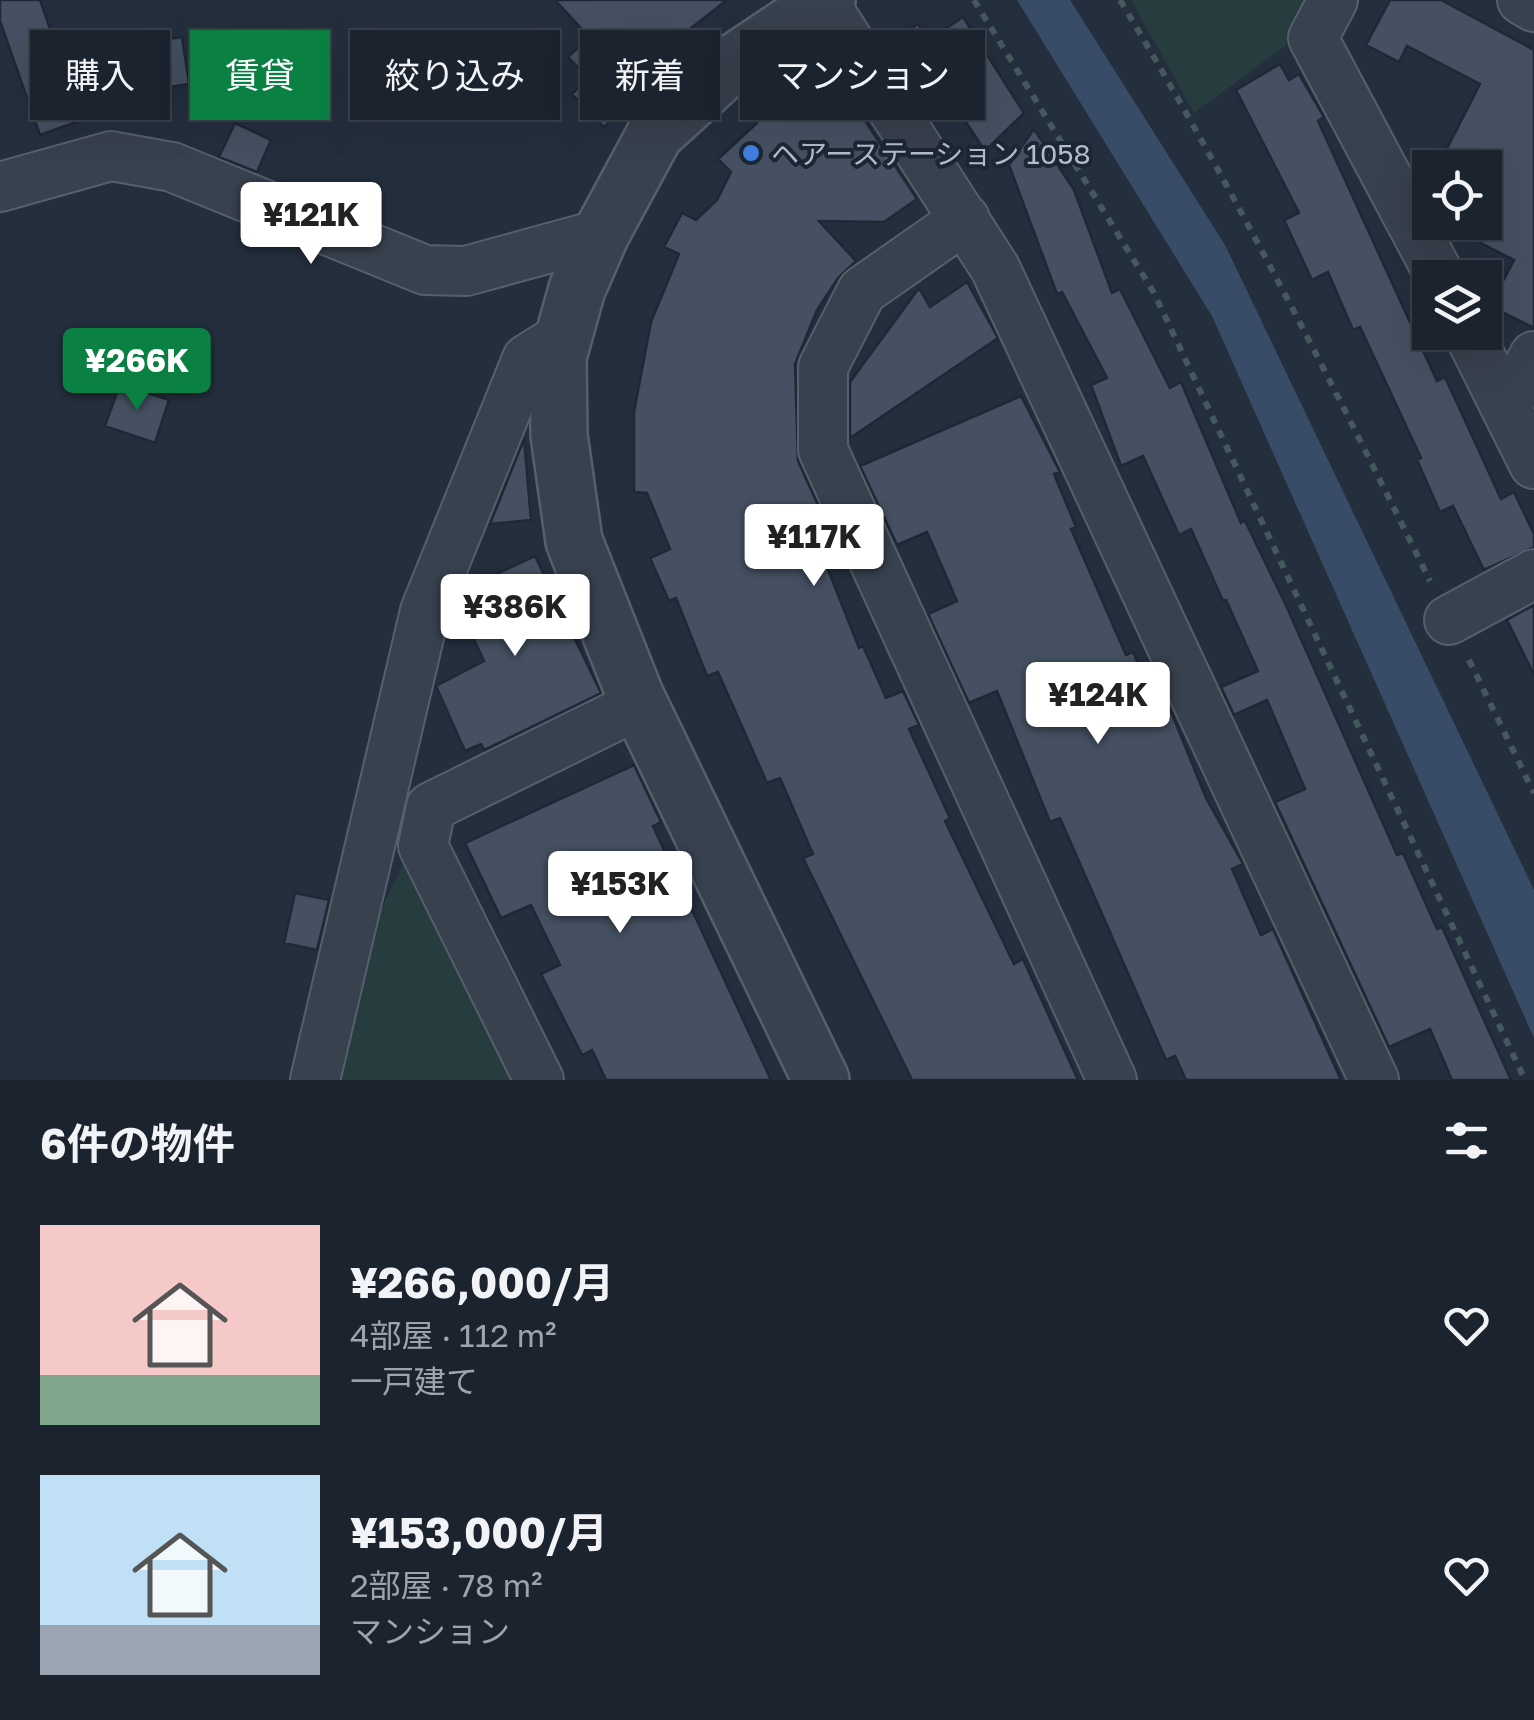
<!DOCTYPE html>
<html lang="ja">
<meta charset="utf-8">
<style>
:root{--surface:#1b232e;--page:#282f3a;--text:#f1f3f6;--muted:#a0a4aa;--line:#39404a;--accent:#0b8043}
body{margin:0;font-family:"Golos Text","Noto Sans JP",sans-serif;background:var(--page);color:var(--text);height:100vh;display:flex;flex-direction:column;font-size:38px;white-space:nowrap}
*{box-sizing:border-box;margin:0}
p{font-size:32px;color:var(--muted)}
.icon{flex:none;width:55px;height:55px;fill:none;stroke:currentColor;stroke-width:2;stroke-linecap:round;stroke-linejoin:round}
.map{position:relative;height:1080px;overflow:hidden}
.drawer{display:flex;flex-direction:column;background:var(--surface);flex:1}
.drawer>*{flex:none}
.guide{position:absolute;left:30px;top:30px;width:1000px;height:90px;display:flex;gap:20px}
.fabs{position:absolute;left:1412px;top:150px;display:grid;gap:20px}
.fabs a{display:grid;place-items:center;width:90px;height:90px;border-radius:0px;background:var(--surface);box-shadow:0 10px 40px #0002,0 0 0 2px var(--line);font-size:50px}
.price{position:absolute;translate:-50% -85px;padding:0 22px;border-radius:10px;background:#fff;color:#222;font-size:32px;line-height:65px;filter:drop-shadow(0 2px 5px #0008)}
.price::after{content:'';position:absolute;left:50%;top:60px;width:30px;height:22px;margin-left:-15px;background:inherit;clip-path:polygon(0 0,100% 0,50% 100%)}
.price.current{background:var(--accent);color:#fff}
ul{padding:0;list-style:none}
li{display:flex;align-items:center;gap:30px;height:250px;padding:0 40px}
li span{display:grid;place-items:center;flex:none;width:280px;height:200px;border-radius:0px;color:#555}
li>.icon{margin-inline-start:auto}
span .icon{width:120px;height:120px;fill:#fffc;stroke-width:1}
li b{font-size:42px}
h2{display:flex;justify-content:space-between;align-items:center;height:120px;padding:0 40px;font-size:42px}
.pill{padding:0 35px;border-radius:0px;background:var(--surface);box-shadow:0 10px 40px #0002,0 0 0 2px var(--line);font-size:35px;line-height:90px}
.pill.current{background:var(--accent);color:#fff}
.map>svg:first-child{display:block}
.green{fill:#263c3f}
.water{fill:#394c67}
.building{fill:#455162;stroke:#1f2835;stroke-width:2.5}
.lines{fill:none;stroke-linecap:round;stroke-linejoin:round}
.minor-casing{stroke:#565f6c;stroke-width:52}
.tertiary-casing{stroke:#565f6c;stroke-width:60}
.path{stroke:#44595c;stroke-width:6;stroke-dasharray:8 8;stroke-linecap:butt}
.minor{stroke:#38414e;stroke-width:48}
.tertiary{stroke:#38414e;stroke-width:55}
.shop-dot{fill:#3f7fe0;stroke:#1d2633;stroke-width:4}
.labels{text-anchor:middle;dominant-baseline:central;stroke-width:8;stroke-linejoin:round;paint-order:stroke}
.poi-label{font-size:28px;fill:#b4bcc9;stroke:#1d2633;text-anchor:start}
</style>
<div class="map">
<svg width="1534" height="1080" viewBox="0 0 1534 1080">
<rect width="100%" height="100%" fill="#242f3e"/>
<path class="green" d="M1131 0H1307L1285 46 1194 113Z
M408 853 516 1080H333L353 969Z"/>
<path class="water" d="M1017 0H1070L1225 245 1534 890V1038L1212 316Z"/>
<path class="building" d="M0 0H40L82 120 40 135 0 21Z
M555 0H727L640 68 652 80 604 127 572 94 588 78 568 57 589 37Z
M1390 0H1441L1534 50V328L1490 306 1514 260 1444 224 1485 222V168H1437L1480 84 1407 46 1399 62 1366 45Z
M963 17 1024 113 985 151 948 95 925 109 885 46 918 24 929 40Z
M182 37 189 84 144 91 137 44Z
M1280 64 1289 80 1299 74 1324 117 1318 121 1437 381 1445 377 1501 499 1514 492 1534 534V547L1484 570 1453 506 1440 512 1417 460 1421 458 1360 327 1353 330 1328 272 1312 280 1284 220 1299 213 1236 90Z
M828 65 917 199 884 222 819 221 856 261 838 278 817 310 795 364 798 461 836 545 821 552 859 648 863 646 886 698 903 691 919 725 909 729 950 818 945 821 1014 964 1023 959 1078 1080H912L803 858 813 854 780 778 767 783 718 672 707 676 676 598 669 601 650 558 670 549 647 493 634 492V412L651 322 679 254 664 247 682 213 696 220 717 200 731 172 718 159 757 123 754 118Z
M235 123 271 140 257 172 219 157Z
M1034 129 1074 190 1112 293 1120 289 1170 388 1181 382 1241 523 1245 521 1284 601 1397 855 1403 853 1437 929 1442 927 1511 1080H1452L1430 1029 1389 1047 1275 802 1305 789 1267 700 1234 715 1221 687 1258 671 1226 600 1223 601 1191 529 1179 535 1143 456 1121 466 1091 385 1107 378 1062 292 1057 294 1009 165Z
M967 282 998 338 850 438V382L919 288 930 307Z
M120 384 169 400 155 443 105 426Z
M1021 396 1060 472 1054 474 1076 527 1071 529 1126 655 1133 652 1160 714 1170 709 1206 798 1243 864 1232 869 1261 935 1273 929 1341 1080H1186L1175 1056 1166 1060 1060 818 1050 822 997 691 969 703 928 614 957 601 927 532 897 545 860 466Z
M524 439 531 520 490 524Z
M535 556 601 693 484 750 481 744 465 751 436 686 484 661 457 604 464 589Z
M1534 605V675L1507 620Z
M634 765 661 822 653 826 771 1080H606L592 1050 582 1055 541 974 560 965 531 905 501 918 465 843Z
M295 893 329 900 317 950 284 943Z"/>
<g class="lines">
<defs>
<path id="minor" d="M822 0 995 268 1374 1080
M1333 0 1313 38 1441 278
M1522 0 1534 7
M0 187 111 156 172 167 425 270 466 271 601 234
M965 219 862 291 823 367V450L1112 1080
M1468 332 1534 464
M1506 408 1534 356
M1449 620 1534 574
M315 1080 425 611 527 359 564 336
M539 1080 423 846 431 807 640 704"/>
<path id="tertiary" d="M821 1080 635 695 574 541 559 435 558 357 577 289 601 234 655 134 733 63 827 0"/>
</defs>
<use href="#minor" class="minor-casing"/>
<use href="#tertiary" class="tertiary-casing"/>
<path class="path" d="M974 0 1154 293 1525 1080
M1120 0C1234 189 1333 384 1430 581
M1469 660 1534 793"/>
<use href="#minor" class="minor"/>
<use href="#tertiary" class="tertiary"/>
</g>
<circle class="shop-dot" cx="751" cy="153" r="10"/>
<g class="labels">
<g class="poi-label">
<text x="771" y="153">ヘアーステーション 1058</text>
</g>
</g>
</svg>
<div class="fabs">
<a><svg class="icon" aria-label="locate" viewBox="0 0 24 24"><circle cx="12" cy="12" r="6"/><path d="M12 2v4M12 18v4M2 12h4M18 12h4"/></svg></a>
<a><svg class="icon" aria-label="layers" viewBox="0 0 24 24"><path d="M12 4l9 5-9 5-9-5zM3 14l9 5 9-5"/></svg></a>
</div>
<b class="price" style="left:311px;top:267px">¥121K</b>
<b class="price current" style="left:137px;top:413px">¥266K</b>
<b class="price" style="left:814px;top:589px">¥117K</b>
<b class="price" style="left:515px;top:659px">¥386K</b>
<b class="price" style="left:1098px;top:747px">¥124K</b>
<b class="price" style="left:620px;top:936px">¥153K</b>
<div class="guide">
<a class="pill">購入</a>
<a class="pill current">賃貸</a>
<a class="pill">絞り込み</a>
<a class="pill">新着</a>
<a class="pill">マンション</a>
</div>
</div>
<section class="drawer">
<h2>6件の物件<svg class="icon" aria-label="filters" viewBox="0 0 24 24"><path d="M4 7h16M4 17h16"/><circle cx="9" cy="7" r="2"/><circle cx="15" cy="17" r="2"/></svg></h2>
<ul>
<li><span style="background:linear-gradient(#f6c9c9 75%,#7fa58c 0)"><svg class="icon" aria-label="home" viewBox="0 0 24 24"><path d="M3 11l9-7 9 7M6 9v11h12V9"/></svg></span><div><b>¥266,000/月</b><p>4部屋 · 112 m²</p><p>一戸建て</p></div><svg class="icon" aria-label="heart" viewBox="0 0 24 24"><path d="M12 20l-8-8c-3-5 5-10 8-4 3-6 11-1 8 4z"/></svg></li>
<li><span style="background:linear-gradient(#bfe0f5 75%,#9aa5b1 0)"><svg class="icon" aria-label="home" viewBox="0 0 24 24"><path d="M3 11l9-7 9 7M6 9v11h12V9"/></svg></span><div><b>¥153,000/月</b><p>2部屋 · 78 m²</p><p>マンション</p></div><svg class="icon" aria-label="heart" viewBox="0 0 24 24"><path d="M12 20l-8-8c-3-5 5-10 8-4 3-6 11-1 8 4z"/></svg></li>
</ul>
</section>
